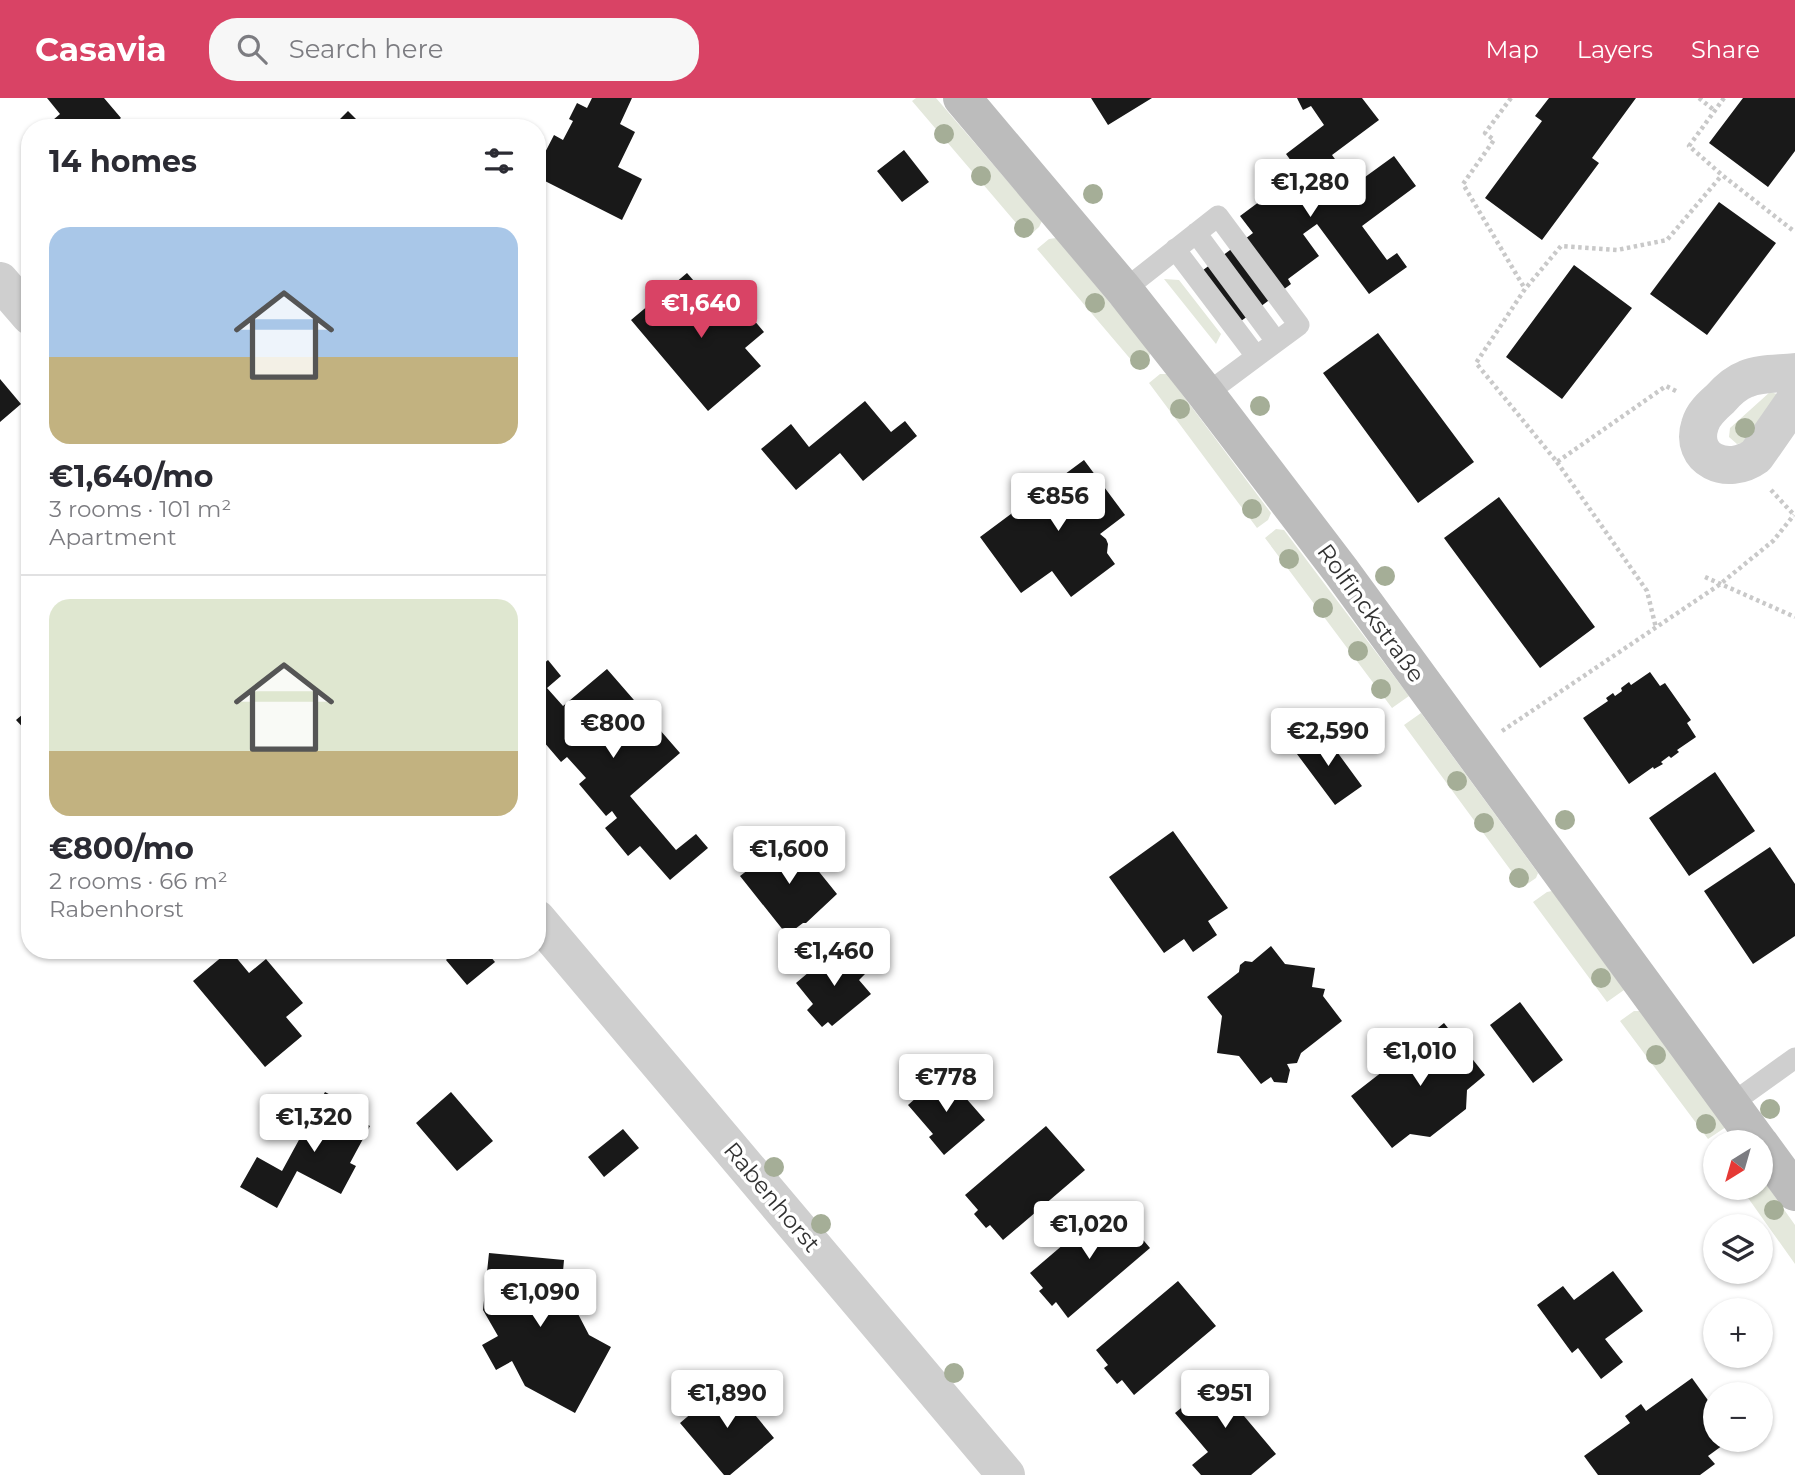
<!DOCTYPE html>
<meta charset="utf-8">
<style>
:root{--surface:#fff;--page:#f7f7f7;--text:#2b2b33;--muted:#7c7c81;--line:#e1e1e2;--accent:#d94365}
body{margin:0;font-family:Montserrat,sans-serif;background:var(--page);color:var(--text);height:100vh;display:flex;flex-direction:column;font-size:26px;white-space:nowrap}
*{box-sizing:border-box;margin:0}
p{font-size:23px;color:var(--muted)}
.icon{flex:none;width:38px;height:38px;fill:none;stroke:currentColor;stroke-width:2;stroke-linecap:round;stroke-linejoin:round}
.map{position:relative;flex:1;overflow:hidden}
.panel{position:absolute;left:21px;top:21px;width:525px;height:840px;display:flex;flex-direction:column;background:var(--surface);border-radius:28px;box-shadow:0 2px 5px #0004}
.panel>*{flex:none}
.needle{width:46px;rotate:217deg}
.buttons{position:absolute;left:1703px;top:1032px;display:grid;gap:14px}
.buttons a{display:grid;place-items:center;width:70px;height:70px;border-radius:50%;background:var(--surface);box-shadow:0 2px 5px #0004;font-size:35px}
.price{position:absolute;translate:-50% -60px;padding:0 16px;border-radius:7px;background:#fff;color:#222;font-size:23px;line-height:46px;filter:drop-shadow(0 2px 4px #0008)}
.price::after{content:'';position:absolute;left:50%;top:42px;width:21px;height:16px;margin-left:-10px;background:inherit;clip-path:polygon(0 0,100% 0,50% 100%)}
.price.active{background:var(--accent);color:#fff}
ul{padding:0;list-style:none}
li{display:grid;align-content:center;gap:14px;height:371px;padding:0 28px}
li+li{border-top:2px solid var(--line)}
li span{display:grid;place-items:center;height:217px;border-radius:21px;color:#555}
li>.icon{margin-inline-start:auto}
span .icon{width:126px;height:126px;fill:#fffc;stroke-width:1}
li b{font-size:30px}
h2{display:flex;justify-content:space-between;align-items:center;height:84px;padding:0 28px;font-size:30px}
header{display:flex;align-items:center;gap:42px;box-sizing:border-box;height:98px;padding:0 35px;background:var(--accent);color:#fff}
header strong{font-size:33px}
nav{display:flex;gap:38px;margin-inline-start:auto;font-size:24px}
.search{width:490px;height:63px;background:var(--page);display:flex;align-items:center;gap:18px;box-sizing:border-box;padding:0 24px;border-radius:28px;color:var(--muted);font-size:26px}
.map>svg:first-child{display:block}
.green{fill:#e4e8dc}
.building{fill:#191919}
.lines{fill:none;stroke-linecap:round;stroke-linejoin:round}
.path{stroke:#c9c9c9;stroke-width:4.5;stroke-dasharray:3.5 3.5;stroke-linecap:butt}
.lane{stroke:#cfcfcf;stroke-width:21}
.street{stroke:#cfcfcf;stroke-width:38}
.secondary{stroke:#bcbcbc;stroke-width:38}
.tree{fill:#a5ae97}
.labels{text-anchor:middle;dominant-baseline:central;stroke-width:7;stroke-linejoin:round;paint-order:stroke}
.street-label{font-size:23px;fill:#323232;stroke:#fff}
</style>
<header>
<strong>Casavia</strong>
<div class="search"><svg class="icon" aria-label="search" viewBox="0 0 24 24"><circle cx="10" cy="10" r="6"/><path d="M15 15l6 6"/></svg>Search here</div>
<nav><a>Map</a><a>Layers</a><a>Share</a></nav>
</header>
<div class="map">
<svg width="1795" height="1377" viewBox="0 0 1795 1377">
<rect width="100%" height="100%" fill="#fff"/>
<path class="green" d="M916 0H936L1042 123 1039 129 1028 139 912 3Z
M1056 140 1151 254 1147 262 1138 270 1037 151 1049 141Z
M1164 181 1179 182 1221 236 1216 246Z
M1160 276H1167L1271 415 1268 422 1257 430 1149 285Z
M1770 294 1777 296 1747 344 1737 346 1729 339 1730 330Z
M1276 431 1284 432 1409 598 1392 610 1265 440Z
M1421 615 1538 775 1536 780 1523 789 1404 627Z
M1552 793 1624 892 1607 904 1533 804 1547 794Z
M1634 913H1640L1726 1029 1708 1041 1620 923Z
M1761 1079 1795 1127V1166L1741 1090H1760Z"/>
<path class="building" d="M47 0H104L121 20 109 30H59L53 22 60 16Z
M592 0H632L620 26 635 34 618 69 642 81 622 122 537 79V70L554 37 563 42 573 23 569 21 577 5 587 10Z
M1091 0H1152L1108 27Z
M1297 0H1362L1379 22 1332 57 1354 87 1394 58 1416 88 1362 128 1387 162 1397 155 1407 169 1369 196 1317 126 1303 136 1319 158 1288 181 1291 186 1229 232 1191 181 1253 135 1240 118 1286 84 1292 92 1305 82 1286 56 1324 27 1311 8 1303 12Z
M1549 0H1636L1592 60 1599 65 1542 142 1485 100 1542 23 1535 18Z
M1743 0H1795V53L1768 89 1709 45Z
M348 13 365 30H341L336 25Z
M904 52 929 84 902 104 877 73Z
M1719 104 1776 145 1707 237 1650 196Z
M1574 167 1632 210 1562 301 1506 259Z
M687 175 708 199 706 201 719 217 737 202 764 234 745 250 761 268 708 313 631 222Z
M1378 235 1474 364 1418 405 1323 275Z
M0 281 21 306 0 324Z
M865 303 891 334 905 323 917 338 863 383 840 355 796 392 761 351 791 326 809 349Z
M1084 362 1125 417 1100 436 1106 441 1108 446 1107 455 1115 466 1071 499 1052 473 1021 495 980 439Z
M1499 399 1595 529 1540 570 1444 440Z
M548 562 561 578 547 590 563 608 607 571 680 655 630 698 676 752 696 736 708 750 670 782 640 748 628 758 605 730 617 720 612 713 606 718 579 686 586 680 567 659 561 664 537 636 539 629 537 626V571Z
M1650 574 1660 588 1665 585 1691 622 1687 625 1696 639 1677 652 1679 654 1671 660 1669 658 1661 664 1663 666 1654 671 1653 669 1629 686 1583 620 1608 603 1606 600 1613 595 1615 598 1622 593 1621 590 1629 584 1631 587Z
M30 610V637L16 622Z
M1321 632 1362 688 1335 707 1294 652Z
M1715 674 1755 733 1689 778 1649 720Z
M1173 733 1228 810 1208 823 1217 837 1193 854 1184 841 1164 855 1109 779Z
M791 739 837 796 806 825H803L787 837 740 778Z
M1770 749 1795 786V838L1753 866 1704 793Z
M841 847 865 876 859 882 871 896 832 928 828 924 822 929 807 912 813 906 796 885Z
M1271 848 1285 866 1315 870 1312 889 1325 891 1323 898 1342 923 1301 955 1297 965 1287 966 1290 972 1287 985 1274 984 1271 979 1261 986 1239 958 1217 955 1222 918 1207 899 1239 874 1240 867 1245 863 1252 864Z
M230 852 249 875 266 861 303 905 286 919 302 938 265 969 193 883Z
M442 852H485L495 864 467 887 446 862 448 860Z
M1520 904 1563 962 1533 985 1490 927Z
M1444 925 1485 977 1467 992 1466 1011 1430 1039 1410 1036 1392 1050 1351 998 1387 970 1386 958 1394 952 1407 955Z
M944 975 985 1022 944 1057 929 1039 933 1036 908 1007Z
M325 994 349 1007 345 1014 370 1028 350 1065 356 1068 341 1096 297 1073 277 1110 240 1089 257 1059 282 1073Z
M451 994 493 1043 457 1073 416 1025Z
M1046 1028 1085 1072 1003 1142 990 1127 986 1130 974 1116 978 1112 965 1097Z
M623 1031 639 1050 604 1079 588 1059Z
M1112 1105 1150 1150 1068 1220 1056 1204 1052 1208 1039 1193 1043 1190 1030 1175Z
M489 1155 564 1162 562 1185 589 1237 611 1249 575 1315 525 1288 512 1263 496 1272 482 1247 498 1238 483 1212Z
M1613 1173 1643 1213 1605 1241 1623 1264 1601 1281 1578 1250 1572 1255 1537 1207 1563 1188 1574 1202Z
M1178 1183 1216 1228 1134 1297 1122 1282 1117 1286 1104 1270 1108 1267 1096 1252Z
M1228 1272 1257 1307 1244 1318 1276 1356 1251 1377H1201L1192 1367 1208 1354 1175 1315Z
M1692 1280 1715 1312V1342H1730L1708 1358 1715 1366 1700 1377H1598L1584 1358 1630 1325 1625 1318 1641 1306 1646 1313Z
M728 1284 774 1340 730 1377H724L680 1325Z"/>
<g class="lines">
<path class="path" d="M1511 0 1485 35 1494 42 1463 86 1525 191
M1699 0 1715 13
M1724 0 1689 48 1722 77 1795 134
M1676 293 1666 288 1557 364 1476 265 1525 191 1561 148 1617 152 1667 142 1722 77
M1557 364 1647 493 1656 530
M1771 392 1795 418
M1705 479 1795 519
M1502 633 1719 487 1773 443 1794 417"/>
<path class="lane" d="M1196 135 1276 243
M1175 151 1256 258
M1124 192 1218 118 1299 227 1206 296
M1731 1006 1795 960"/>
<path class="street" d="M0 183 30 218
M1795 274C1780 276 1760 275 1746 281 1735 285 1727 293 1720 301 1712 308 1703 316 1700 327 1689 361 1727 379 1756 358L1795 302
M537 821 1006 1377"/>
<path class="secondary" d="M962 0 1124 192 1206 296 1341 473 1759 1045
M1760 1046 1795 1094"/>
</g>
<g class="tree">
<circle cx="944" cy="36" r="10"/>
<circle cx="981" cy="78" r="10"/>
<circle cx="1093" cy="96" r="10"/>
<circle cx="1024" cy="130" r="10"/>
<circle cx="1095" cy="205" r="10"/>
<circle cx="1140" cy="262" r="10"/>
<circle cx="1260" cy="308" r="10"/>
<circle cx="1180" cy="311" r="10"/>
<circle cx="1745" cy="330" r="10"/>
<circle cx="1252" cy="411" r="10"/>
<circle cx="1289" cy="461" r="10"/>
<circle cx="1385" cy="478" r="10"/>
<circle cx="1323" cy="510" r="10"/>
<circle cx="1358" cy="553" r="10"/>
<circle cx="1381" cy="591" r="10"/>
<circle cx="1457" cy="683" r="10"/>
<circle cx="1565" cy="722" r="10"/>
<circle cx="1484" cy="725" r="10"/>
<circle cx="1519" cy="780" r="10"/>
<circle cx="1601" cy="880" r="10"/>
<circle cx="1656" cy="957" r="10"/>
<circle cx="1770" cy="1011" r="10"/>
<circle cx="1706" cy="1026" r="10"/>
<circle cx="774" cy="1069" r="10"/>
<circle cx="1774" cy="1112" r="10"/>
<circle cx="821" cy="1126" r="10"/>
<circle cx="954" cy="1275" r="10"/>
</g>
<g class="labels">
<g class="street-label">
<text transform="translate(1371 515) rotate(54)">Rolfinckstraße</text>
<text transform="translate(772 1099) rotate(50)">Rabenhorst</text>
</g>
</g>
</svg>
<div class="buttons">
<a><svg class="needle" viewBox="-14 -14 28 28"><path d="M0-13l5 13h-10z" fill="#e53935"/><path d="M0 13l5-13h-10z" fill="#7c7c81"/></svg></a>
<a><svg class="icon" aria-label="layers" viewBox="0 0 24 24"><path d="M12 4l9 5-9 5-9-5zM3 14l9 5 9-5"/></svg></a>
<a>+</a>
<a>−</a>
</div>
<b class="price" style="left:1310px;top:121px">€1,280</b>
<b class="price active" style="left:701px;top:242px">€1,640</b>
<b class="price" style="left:1058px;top:435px">€856</b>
<b class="price" style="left:613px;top:662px">€800</b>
<b class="price" style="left:1328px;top:670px">€2,590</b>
<b class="price" style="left:789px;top:788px">€1,600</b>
<b class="price" style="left:834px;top:890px">€1,460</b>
<b class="price" style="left:1420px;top:990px">€1,010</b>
<b class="price" style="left:946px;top:1016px">€778</b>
<b class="price" style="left:314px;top:1056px">€1,320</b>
<b class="price" style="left:1089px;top:1163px">€1,020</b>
<b class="price" style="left:540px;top:1231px">€1,090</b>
<b class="price" style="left:727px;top:1332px">€1,890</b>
<b class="price" style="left:1225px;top:1332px">€951</b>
<section class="panel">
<h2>14 homes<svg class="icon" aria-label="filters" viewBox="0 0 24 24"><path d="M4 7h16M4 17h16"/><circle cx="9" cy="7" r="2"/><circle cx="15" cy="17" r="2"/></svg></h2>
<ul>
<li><span style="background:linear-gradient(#a9c7e8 60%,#c2b280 0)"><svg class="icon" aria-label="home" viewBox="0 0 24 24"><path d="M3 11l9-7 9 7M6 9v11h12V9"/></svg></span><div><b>€1,640/mo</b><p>3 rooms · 101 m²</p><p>Apartment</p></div></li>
<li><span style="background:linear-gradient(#dfe7d0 70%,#c2b280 0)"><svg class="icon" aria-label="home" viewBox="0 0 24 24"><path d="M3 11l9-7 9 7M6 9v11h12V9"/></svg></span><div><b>€800/mo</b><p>2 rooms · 66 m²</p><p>Rabenhorst</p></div></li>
</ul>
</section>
</div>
